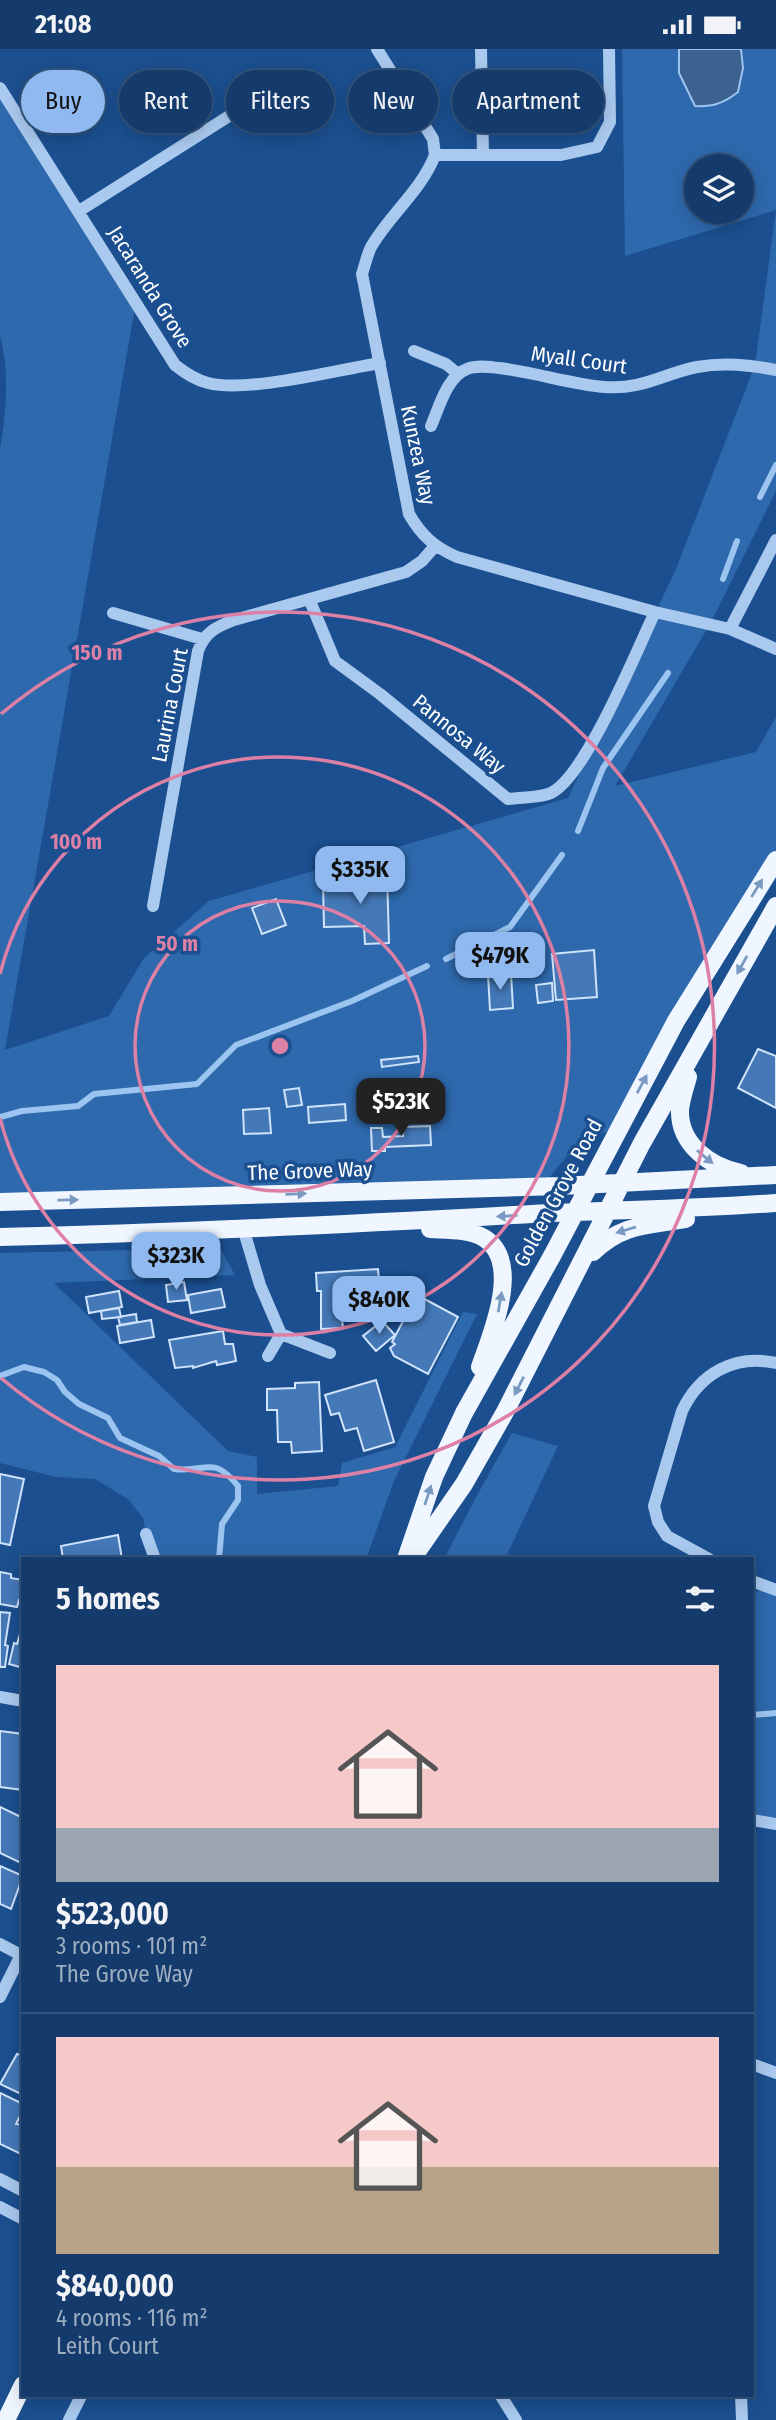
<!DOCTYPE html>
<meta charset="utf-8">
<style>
:root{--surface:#143b6b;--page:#1d4271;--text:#f1f3f6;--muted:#9dadc1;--line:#33557e;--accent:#90b9f0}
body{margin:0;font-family:"Fira Sans Condensed",sans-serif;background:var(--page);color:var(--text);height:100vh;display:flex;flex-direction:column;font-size:26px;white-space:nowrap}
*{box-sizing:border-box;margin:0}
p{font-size:23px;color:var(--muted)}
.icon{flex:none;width:38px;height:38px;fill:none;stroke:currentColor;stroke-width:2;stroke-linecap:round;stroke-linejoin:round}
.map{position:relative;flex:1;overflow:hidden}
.drawer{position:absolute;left:21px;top:1508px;width:733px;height:840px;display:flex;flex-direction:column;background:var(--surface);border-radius:0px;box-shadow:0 4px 18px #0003,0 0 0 2px var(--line)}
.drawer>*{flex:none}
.guide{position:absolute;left:21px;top:21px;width:735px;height:63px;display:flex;gap:14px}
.buttons{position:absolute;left:684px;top:105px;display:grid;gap:14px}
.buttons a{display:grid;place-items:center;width:70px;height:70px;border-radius:50%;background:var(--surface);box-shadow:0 4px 18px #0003,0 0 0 2px var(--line);font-size:35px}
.price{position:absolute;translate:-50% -60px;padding:0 16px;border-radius:14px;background:var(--accent);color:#111;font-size:23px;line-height:46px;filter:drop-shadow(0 2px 4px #0008)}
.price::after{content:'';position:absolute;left:50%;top:42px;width:21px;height:16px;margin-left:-10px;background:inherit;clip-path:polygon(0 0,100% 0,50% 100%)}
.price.active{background:#222;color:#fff}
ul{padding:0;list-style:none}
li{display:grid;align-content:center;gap:14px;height:371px;padding:0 35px}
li+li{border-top:2px solid var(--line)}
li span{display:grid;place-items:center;height:217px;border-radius:0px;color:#555}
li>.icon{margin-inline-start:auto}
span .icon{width:126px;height:126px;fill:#fffc;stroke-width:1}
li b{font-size:30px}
h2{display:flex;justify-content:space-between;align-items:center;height:84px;padding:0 35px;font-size:30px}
.tag{padding:0 24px;border-radius:32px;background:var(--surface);box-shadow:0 4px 18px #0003,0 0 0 2px var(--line);font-size:24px;line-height:63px}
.tag.active{background:var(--accent);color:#111}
.status{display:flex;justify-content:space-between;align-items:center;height:49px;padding:0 35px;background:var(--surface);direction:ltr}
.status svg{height:19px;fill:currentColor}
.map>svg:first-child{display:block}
.green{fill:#2e69ad;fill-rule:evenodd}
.water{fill:#3c6290;stroke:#9cc4f0;stroke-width:2}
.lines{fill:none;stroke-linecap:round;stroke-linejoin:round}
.stream{stroke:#9cc4f0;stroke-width:6}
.building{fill:#4478b7;stroke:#cfe3fa;stroke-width:2}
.minor{stroke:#a9c9ee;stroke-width:12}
.major{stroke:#f0f6ff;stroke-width:18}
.oneway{fill:#7b9ac1}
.ring{fill:none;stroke:#dd80a5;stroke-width:3.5}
.labels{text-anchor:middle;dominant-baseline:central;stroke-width:7;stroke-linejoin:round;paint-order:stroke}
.street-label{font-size:21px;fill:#fff;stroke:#1b4f8f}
.centre{fill:#dd80a5;stroke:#1b4f8f;stroke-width:3.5}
.ring-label{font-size:21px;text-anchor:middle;font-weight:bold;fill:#dd80a5;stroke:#1b4f8f;stroke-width:7;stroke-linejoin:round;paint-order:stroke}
</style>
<div class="status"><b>21:08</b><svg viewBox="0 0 49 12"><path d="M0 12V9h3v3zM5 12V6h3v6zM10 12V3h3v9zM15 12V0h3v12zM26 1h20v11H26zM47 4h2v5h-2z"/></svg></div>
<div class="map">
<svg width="776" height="2371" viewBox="0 0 776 2371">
<rect width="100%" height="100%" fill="#1b4f8f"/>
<path class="green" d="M622 0H776V442L710 575 615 737 756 703 776 668V829L618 1080 580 1091 544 1135 0 1152V400C6 365 10 323 0 287V39L136 253 5 1001 109 967 144 909 209 852 568 749 676 520 755 316 776 161 625 207ZM696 117H742V163H696Z
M220 1199 235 1226 54 1234 228 1402 257 1408V1445L338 1437 342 1414 395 1398 463 1263 477 1265 394 1432 366 1510H163L146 1485 143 1469 128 1450 95 1430 56 1428 0 1414V1204Z
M512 1384 558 1397 505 1510H444L475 1450Z
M762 1537 776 1541V1777L753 1773 752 1550Z"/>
<path class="water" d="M679 0H741L743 19 738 43C724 54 713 58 695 57L679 24Z"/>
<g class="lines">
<path class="stream" d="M760 448 776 416
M723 530 737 492
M578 782 603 719 668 624
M446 910 510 878 562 806
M0 1068 22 1062 78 1057 94 1045 197 1035 236 996 352 952 427 917
M0 1327 24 1318 44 1323 57 1331 65 1343 79 1355 108 1369 120 1389 159 1407 174 1420C207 1424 212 1405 238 1437V1451L222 1475 219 1510
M752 1666 776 1664"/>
</g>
<path class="building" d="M387 823 389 894 365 895 364 877 324 878 323 834 364 833V824Z
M276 850 286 876 262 885 252 859Z
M594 901 597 948 556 951 552 905Z
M511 925 513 959 490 961 488 926Z
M552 934 553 952 538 954 536 936Z
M758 1000 776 1007V1059L738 1039Z
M418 1007 419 1013 382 1018 381 1011Z
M299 1039 302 1056 287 1058 284 1041Z
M345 1055 346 1071 309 1074 308 1058Z
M269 1059 271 1084 244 1085 243 1061Z
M430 1077 431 1096 385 1098V1102H372L371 1079H382L383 1088 403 1087 402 1078Z
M378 1220 382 1267 360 1268 359 1253 350 1254 351 1269 342 1270 343 1279 321 1280V1242H317L316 1224Z
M184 1233 187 1251 168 1253 166 1236Z
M221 1240 225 1258 191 1264 188 1246Z
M119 1242 122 1258 89 1264 86 1248Z
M419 1247 458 1268 428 1325 394 1307 390 1299 395 1295 392 1293 409 1261 412 1262Z
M119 1259 121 1268 102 1270 101 1262Z
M136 1265 137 1273 120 1276 118 1268Z
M151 1271 154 1288 120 1294 117 1277Z
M382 1272 395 1286 376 1302 363 1287Z
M223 1282 225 1295H233L236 1312 217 1316 216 1312 193 1319V1317L175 1319 169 1291Z
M376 1331 394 1393 364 1402 357 1379 345 1382 339 1364 331 1366 325 1346Z
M319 1333 322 1402 292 1404 291 1393H278L277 1361H267V1340L295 1339V1334Z
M0 1425 24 1430 10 1496 0 1494Z
M118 1486 122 1510H63L61 1497Z
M0 1523 11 1525V1529L23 1531V1552L19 1551 17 1558 0 1555Z
M0 1563 10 1564 5 1596 8 1597 5 1618H0Z
M20 1585 23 1586V1619L9 1615 14 1594 17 1595Z
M0 1682 23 1685V1741L0 1738Z
M0 1758 23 1769V1815L0 1804Z
M0 1817 23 1827 11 1860 0 1855Z
M23 2002V2046L0 2035 17 2005 21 2006Z
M0 2044 23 2055V2061L16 2075 23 2076V2106L0 2095Z"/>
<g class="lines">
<path class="minor" d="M377 0 433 90 435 106H561L597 98 610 73 609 0
M481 0 483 106
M0 39 175 316C185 324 196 331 208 334 248 344 337 321 380 314
M435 106C421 142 390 165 371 198 367 206 365 216 362 225L409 465C421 486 434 498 457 508L655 563 730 580 776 600
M79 162 256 50
M414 302 446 315 458 325
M431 377C439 359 447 327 467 320 477 316 489 318 499 319 534 323 570 335 604 338 643 341 662 325 697 318 724 313 749 316 776 321
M310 552 335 612 380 645 508 750C521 748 540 749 551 744 586 727 637 601 655 563
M113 564 202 590
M730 580 776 491
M153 857 198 602C205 583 216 578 234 571L406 523 422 512 435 497
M243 1179 260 1236 281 1285 330 1304
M268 1307 281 1285
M146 1485 155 1510
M709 1510 667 1487 658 1473 654 1457 682 1362C700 1324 735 1305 776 1314
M752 1532 776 1541
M0 1648 23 1652
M752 1771 776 1775
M0 1895 21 1906
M0 1948 23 1902
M752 2015 776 2024
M0 2130 23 2142
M0 2158 23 2170
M501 2347 516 2371
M741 2347 742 2371
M69 2371 81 2347"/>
<path class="major" d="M688 1028C685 1039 681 1050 680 1061 679 1096 711 1118 741 1124
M0 1153 560 1137 776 1126
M430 1180C447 1181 469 1180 484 1189 523 1213 491 1286 480 1318
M0 1188C177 1184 355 1175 532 1165 613 1161 694 1160 776 1154
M593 1203C623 1174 648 1177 686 1170
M406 1510 434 1428 464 1364 552 1207 676 972 776 811
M412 1510 464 1435 505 1363 642 1094 776 857
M6 2371 23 2336"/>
</g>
<defs><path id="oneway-solid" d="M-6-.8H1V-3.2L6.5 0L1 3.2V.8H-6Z" transform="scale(1.75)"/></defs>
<g class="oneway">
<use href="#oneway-solid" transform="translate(757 839) rotate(-58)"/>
<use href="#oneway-solid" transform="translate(742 916) rotate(119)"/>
<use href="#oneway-solid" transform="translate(642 1035) rotate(-62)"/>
<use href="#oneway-solid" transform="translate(705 1108) rotate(40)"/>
<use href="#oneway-solid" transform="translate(296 1145) rotate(-2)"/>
<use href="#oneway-solid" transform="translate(68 1151) rotate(-1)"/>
<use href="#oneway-solid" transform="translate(507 1167) rotate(177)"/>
<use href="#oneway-solid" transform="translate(626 1181) rotate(163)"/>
<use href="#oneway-solid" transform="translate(500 1253) rotate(-80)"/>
<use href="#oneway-solid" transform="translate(519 1337) rotate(117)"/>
<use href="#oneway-solid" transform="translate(428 1446) rotate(-72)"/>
</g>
<g class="ring">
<circle cx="280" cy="997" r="145"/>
<path d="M0 925A289 289 0 1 1 0 1069"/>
<path d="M1 665A434 434 0 1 1 1 1329"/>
</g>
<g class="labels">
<g class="street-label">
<text transform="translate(150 238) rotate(58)">Jacaranda Grove</text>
<text transform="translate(579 311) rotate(8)">Myall Court</text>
<text transform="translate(418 406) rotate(78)">Kunzea Way</text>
<text transform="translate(170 656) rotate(-79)">Laurina Court</text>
<text transform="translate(459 685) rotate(39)">Pannosa Way</text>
<text transform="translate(310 1122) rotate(-2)">The Grove Way</text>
<text transform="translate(558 1144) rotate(-62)">Golden Grove Road</text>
</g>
</g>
<circle cx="280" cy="997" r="10" class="centre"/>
<g class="ring-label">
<text x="97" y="611">150 m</text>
<text x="76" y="800">100 m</text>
<text x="177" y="902">50 m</text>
</g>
</svg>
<div class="buttons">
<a><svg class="icon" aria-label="layers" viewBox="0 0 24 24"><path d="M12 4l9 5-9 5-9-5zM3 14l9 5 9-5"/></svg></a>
</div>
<b class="price" style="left:360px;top:857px">$335K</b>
<b class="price" style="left:500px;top:943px">$479K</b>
<b class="price active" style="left:401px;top:1089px">$523K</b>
<b class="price" style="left:176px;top:1243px">$323K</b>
<b class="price" style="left:379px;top:1287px">$840K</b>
<div class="guide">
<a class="tag active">Buy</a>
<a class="tag">Rent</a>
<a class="tag">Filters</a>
<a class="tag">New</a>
<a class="tag">Apartment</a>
</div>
<section class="drawer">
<h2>5 homes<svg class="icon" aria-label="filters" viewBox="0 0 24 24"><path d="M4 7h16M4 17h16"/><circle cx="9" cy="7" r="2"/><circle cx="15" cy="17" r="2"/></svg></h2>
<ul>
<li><span style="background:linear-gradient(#f6c9c9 75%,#9aa5b1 0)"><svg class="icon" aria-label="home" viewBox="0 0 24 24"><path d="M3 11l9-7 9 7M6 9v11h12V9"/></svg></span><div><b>$523,000</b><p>3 rooms · 101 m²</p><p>The Grove Way</p></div></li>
<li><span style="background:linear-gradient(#f6c9c9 60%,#b9a48a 0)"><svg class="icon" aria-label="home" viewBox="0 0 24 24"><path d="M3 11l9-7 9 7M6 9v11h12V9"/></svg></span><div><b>$840,000</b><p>4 rooms · 116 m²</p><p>Leith Court</p></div></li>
</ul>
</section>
</div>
